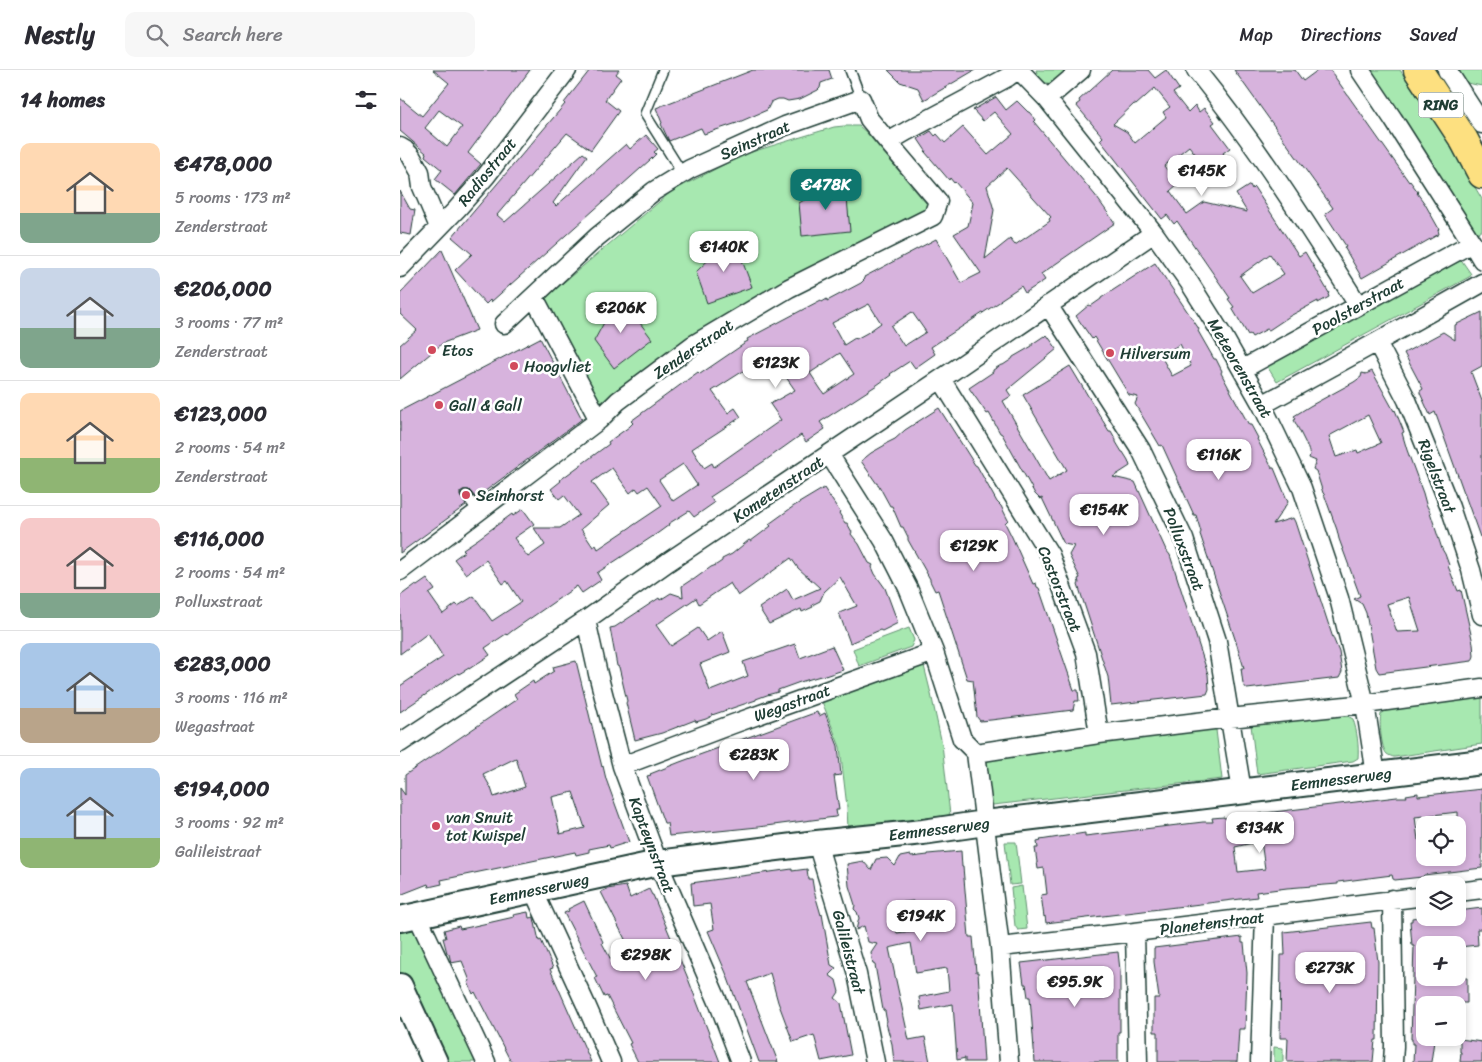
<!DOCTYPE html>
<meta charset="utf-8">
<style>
:root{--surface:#fff;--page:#f7f7f7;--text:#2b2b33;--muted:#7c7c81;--line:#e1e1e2;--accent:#0f766e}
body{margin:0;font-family:Sriracha,sans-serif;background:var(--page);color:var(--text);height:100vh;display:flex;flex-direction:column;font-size:19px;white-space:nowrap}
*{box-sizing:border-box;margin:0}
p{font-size:16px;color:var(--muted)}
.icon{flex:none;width:28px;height:28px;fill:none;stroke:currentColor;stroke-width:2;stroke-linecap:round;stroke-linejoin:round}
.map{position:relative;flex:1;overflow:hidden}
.details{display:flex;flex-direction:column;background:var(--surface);width:400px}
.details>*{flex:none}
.controls{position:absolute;left:1016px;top:746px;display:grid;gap:10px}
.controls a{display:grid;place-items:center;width:50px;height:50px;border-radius:10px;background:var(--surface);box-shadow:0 2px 8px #0003;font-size:25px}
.price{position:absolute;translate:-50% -42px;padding:0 11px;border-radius:10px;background:#fff;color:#222;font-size:16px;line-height:32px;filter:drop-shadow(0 1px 2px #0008)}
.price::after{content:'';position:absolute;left:50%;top:30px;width:15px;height:11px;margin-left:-8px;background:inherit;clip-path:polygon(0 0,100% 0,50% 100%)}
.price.current{background:var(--accent);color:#fff}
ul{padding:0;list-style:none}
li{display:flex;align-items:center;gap:15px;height:125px;padding:0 20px}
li+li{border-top:1px solid var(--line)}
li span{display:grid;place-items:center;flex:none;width:140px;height:100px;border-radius:10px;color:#555}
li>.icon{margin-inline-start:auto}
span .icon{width:60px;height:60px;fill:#fffc;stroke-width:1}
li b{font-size:21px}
h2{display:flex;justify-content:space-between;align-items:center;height:60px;padding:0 20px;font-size:21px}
header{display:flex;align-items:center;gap:30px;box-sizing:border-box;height:70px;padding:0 25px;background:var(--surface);border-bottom:1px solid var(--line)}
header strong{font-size:24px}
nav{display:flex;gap:28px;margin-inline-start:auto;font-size:18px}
.search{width:350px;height:45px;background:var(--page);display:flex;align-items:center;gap:12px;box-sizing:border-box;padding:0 18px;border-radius:10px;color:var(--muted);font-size:19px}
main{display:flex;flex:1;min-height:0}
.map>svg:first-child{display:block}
.green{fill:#a7e8b0;stroke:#639272}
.building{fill:#d7b3dd;stroke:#1f3d34;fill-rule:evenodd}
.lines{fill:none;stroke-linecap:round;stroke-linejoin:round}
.lane-casing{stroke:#1f3d34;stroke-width:12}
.street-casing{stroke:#1f3d34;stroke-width:21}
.secondary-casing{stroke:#1f3d34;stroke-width:28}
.primary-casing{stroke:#1f3d34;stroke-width:31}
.lane{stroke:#fff;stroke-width:9}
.street{stroke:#fff;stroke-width:18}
.secondary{stroke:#fff;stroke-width:24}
.primary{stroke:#fde080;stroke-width:28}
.poi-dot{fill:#d1495b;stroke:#fff;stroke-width:2}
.labels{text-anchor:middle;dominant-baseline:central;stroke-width:5;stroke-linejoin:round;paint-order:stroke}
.shield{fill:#fff;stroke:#627771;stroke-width:1}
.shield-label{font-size:15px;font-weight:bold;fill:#1f3d34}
.street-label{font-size:16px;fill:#1f3d34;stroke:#fff}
.poi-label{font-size:16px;fill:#1f3d34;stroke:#fff;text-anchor:start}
</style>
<header>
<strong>Nestly</strong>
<div class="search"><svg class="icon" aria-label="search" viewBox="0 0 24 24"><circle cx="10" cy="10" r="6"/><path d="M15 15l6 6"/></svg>Search here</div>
<nav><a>Map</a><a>Directions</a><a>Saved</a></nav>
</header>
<main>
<section class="details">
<h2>14 homes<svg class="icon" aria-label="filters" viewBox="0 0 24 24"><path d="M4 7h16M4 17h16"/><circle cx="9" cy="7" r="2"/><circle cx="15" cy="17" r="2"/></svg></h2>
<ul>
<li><span style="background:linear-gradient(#ffd9b3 70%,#7fa58c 0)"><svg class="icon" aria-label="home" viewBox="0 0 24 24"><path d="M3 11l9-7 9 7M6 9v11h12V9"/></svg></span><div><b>€478,000</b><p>5 rooms · 173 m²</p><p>Zenderstraat</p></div></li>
<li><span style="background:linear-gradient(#c9d6e8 60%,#7fa58c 0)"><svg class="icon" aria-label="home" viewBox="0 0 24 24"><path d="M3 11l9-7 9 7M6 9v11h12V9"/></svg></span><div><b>€206,000</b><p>3 rooms · 77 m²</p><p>Zenderstraat</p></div></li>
<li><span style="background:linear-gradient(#ffd9b3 65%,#8fb573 0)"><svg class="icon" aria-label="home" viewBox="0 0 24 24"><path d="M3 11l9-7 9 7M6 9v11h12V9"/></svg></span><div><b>€123,000</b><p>2 rooms · 54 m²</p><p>Zenderstraat</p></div></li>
<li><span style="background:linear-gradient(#f6c9c9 75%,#7fa58c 0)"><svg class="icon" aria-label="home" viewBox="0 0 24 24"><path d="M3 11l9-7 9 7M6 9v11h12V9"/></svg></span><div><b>€116,000</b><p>2 rooms · 54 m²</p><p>Polluxstraat</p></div></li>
<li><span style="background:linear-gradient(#a9c7e8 65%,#b9a48a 0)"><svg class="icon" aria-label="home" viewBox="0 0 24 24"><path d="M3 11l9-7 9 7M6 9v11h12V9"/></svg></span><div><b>€283,000</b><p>3 rooms · 116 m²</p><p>Wegastraat</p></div></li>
<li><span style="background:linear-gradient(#a9c7e8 70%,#8fb573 0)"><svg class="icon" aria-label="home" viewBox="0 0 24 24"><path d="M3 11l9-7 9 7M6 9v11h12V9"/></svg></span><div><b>€194,000</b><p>3 rooms · 92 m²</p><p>Galileistraat</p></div></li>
</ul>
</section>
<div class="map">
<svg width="1082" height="992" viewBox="0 0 1082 992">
<rect width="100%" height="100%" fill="#fff"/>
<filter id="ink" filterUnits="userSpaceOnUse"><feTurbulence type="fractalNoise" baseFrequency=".02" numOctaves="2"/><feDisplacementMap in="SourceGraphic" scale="10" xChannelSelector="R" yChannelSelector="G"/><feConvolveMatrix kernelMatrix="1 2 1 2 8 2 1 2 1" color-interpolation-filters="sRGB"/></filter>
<g filter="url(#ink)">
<path class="green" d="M636 0H667L670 3C658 12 642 22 636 0Z
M968 0H1000L1046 69 1082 129V160L1074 166Z
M1057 0H1082V16L1067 13Z
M444 56H459L466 62 531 139 398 211 378 213 200 333 145 228 272 121 345 84 434 57Z
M1062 191 1071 204 1069 207 877 312 868 298V294L1058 192Z
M509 558 514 570 511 577 459 596 453 579Z
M523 592 531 624 542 674 550 745 448 759 447 737 440 677 421 629Z
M1082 622V674L994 687C993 687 988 685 987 684 981 679 979 651 981 644L987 640 986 634Z
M945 640 946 645 953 649C957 661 959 675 958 688L953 691 857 704 851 655 854 652Z
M812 657 816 660 822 709 593 735C587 728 584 708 584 698 585 692 588 688 592 683Z
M605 772H616L621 814 610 815Z
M622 816 627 859 618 860 615 856 611 818Z
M14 856 77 992H39L0 905V861Z
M874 977 883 978V992H874Z"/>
<path class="building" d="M33 0H130L68 83 81 94 55 125 35 109 42 100 25 86 26 83 0 61V28L22 46 49 13ZM39 40 62 57 47 77 25 58Z
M190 0H219L216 4 221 8 205 30 219 41 191 80 167 63 97 145 105 152 183 83 187 86 153 133 156 136 226 74 230 79 246 65 258 79 254 82 256 84 250 90 91 232 90 230 86 234 55 200 72 184 52 167 165 34 164 33Z
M353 0H429L432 9 421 13 420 18 418 20 400 29 388 31 383 29H378L371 32 367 40 337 53 304 64 301 58 269 71 261 54 262 53 256 38Z
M488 0H575L524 30 518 18 500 12Z
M712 0H748L755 8 766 0 779 19 773 23 788 42 795 35 799 42 804 38 815 52 812 54 830 78 823 83 825 86 808 100 789 76 764 96 778 114 770 121 787 144 804 132 847 142 836 124 850 115 852 119 854 117 899 186 905 182 929 223 928 224 929 227 918 233V231L890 246 869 260 867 259 852 267 850 264 848 265 832 238 834 237 828 229 830 228 777 151 774 154 767 145 762 149 704 75 700 70 703 67 676 35 680 32 679 30ZM755 18 770 37 763 42 766 47 735 73 727 62 713 54 734 34 736 35ZM870 184 884 204 852 223 840 206Z
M834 0H895L903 11 918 0H930L1009 112 1010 111 1018 122 1017 123 1025 134 1039 159 1038 160 1039 164 962 208 944 177 946 176 925 144 933 138Z
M596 27 606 40 617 31 628 42H629L636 50 634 52 695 125 715 153 641 204 645 210 625 223 621 216 600 230 601 231 531 277 535 284 515 298 510 291 490 304 491 305 477 315 420 352 425 359 406 372 401 365 366 390 310 427 314 433 294 447 289 441 268 454 269 455 258 463 197 503 201 510 182 523 177 516 112 561 107 565 106 564 85 578 90 585 69 599V598L59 604 58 603 0 642V616L43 587 28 563 0 584V526L15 515 17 516 27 509 35 520 29 524 43 544 56 534 58 536 74 526 92 551 121 532 107 511 103 514 86 490 66 504 54 489 65 481 63 479 78 469 112 444 113 446 123 439 134 454 114 468 128 487 145 475 134 458H160L179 445 164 425 159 429 151 419 161 411 160 410 209 374 208 372 229 357 233 353 231 351 298 302 300 304 344 274V273L348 271 347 269 421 230 422 232 427 229V231L461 213 465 209 464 207 536 169 561 213 581 203 554 164 568 156 573 133 555 112 554 113 550 108 549 110 525 82 526 81 518 69 531 61 535 66 537 64 545 73 563 57 588 85 613 64 594 42 583 51 573 40ZM607 98 651 147 649 149 650 151 615 175 610 169 585 189 594 140 587 116ZM469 234 481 253 467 263 456 269 455 268 444 275 432 253ZM512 242 526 262 504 276 491 256ZM440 283 454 304 424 324 410 303ZM359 291 368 307 381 300 395 320 370 334 381 350 314 397 312 393 304 398 292 379 341 347 335 338 328 343 312 321ZM283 394 297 415 273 431 259 410ZM212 398 230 423 236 418 239 422 248 416 262 436 198 479 196 475 193 477 181 459 209 435 192 412Z
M445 107 450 161 402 166 399 133Z
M0 121 10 139 15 140 11 165 0 163Z
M333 166 352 217 307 233 296 202Z
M42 180 77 260 43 273 0 309V275L17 260 0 244V224Z
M755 193 799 259 798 261 814 289H816L822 301 821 303 838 335 849 355H851L858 368 857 369 872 398H874L888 432 873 454 893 448 895 452 932 565 939 582 942 602 939 608 847 619 843 614 841 598H844L837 575 800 464 801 462 796 445H794L762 375 760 376 735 334 738 327 729 325 694 267 692 269 676 246 689 235 691 236 701 229V228ZM780 274 791 296 772 306 761 286Z
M219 225 252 269 214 298 194 271Z
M1082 242V296L1071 302 1082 331V467H1080L1035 342 1030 345 1020 323V321L1023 319 1004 283 1043 262 1055 270V255Z
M647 265 657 279 607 320 611 326 603 331 649 411 667 400 623 325 670 296 709 361H711L716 370V372L722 382H723L728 390 730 396 713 407 735 412 766 480 770 485 808 604 809 619 807 624 711 635 708 607 678 515 679 513 678 509 680 508 669 485 674 476 664 474 642 428 640 429 635 424 602 364 600 363 589 343 587 344 569 318 593 302V300L601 295H603L612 289 613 287 632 276V274L644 266 645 267Z
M140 268 182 349 76 428 69 420H63L60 422V426L66 435 0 483V341Z
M972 301 994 341 995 340 1004 362 1002 363 1007 380 1023 423 1026 434 1030 442 1042 479 1045 484 1049 495 1048 496 1058 521 1061 520 1073 573 1074 586 1072 591 979 603 976 598 966 543 962 534 954 529 960 526 939 469 937 460 924 424 923 423 916 401 913 399 916 391 909 388 910 385 907 376 894 350 896 349 894 346 910 336 954 312 961 307 962 303 966 304ZM968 345 981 373 958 383 957 380 936 387 929 366ZM1009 527 1020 561 997 562 987 534Z
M539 338 575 395 577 396 597 432 601 436 608 450 605 453 612 467 633 514 636 513 637 517 639 518 674 620H678L679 631H675L673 640 591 650 580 651 577 647 573 610 567 609 538 520 535 521 530 511V509L508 470V467L503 457H501L492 436H490L478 414H477L461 391 471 383 485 375V374L495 369 505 360Z
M424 418 440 442 439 443 445 453H447L452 462 451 464 459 474 469 493 473 495 472 497 475 504 485 518 498 553 482 561 480 560 450 573 439 543 457 536 440 507 424 522 420 531 412 535 413 537 402 542 401 539 369 554 359 538 387 519 393 530 420 518 398 498 391 488 338 526 330 513 299 534 296 528 256 555 271 576 298 558 307 571 322 561 330 582 300 594 310 621 348 606 343 592 395 574 400 588 432 576 443 600 425 606V605L417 607 400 612 378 620V622L367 625 356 629V630L312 645V646L306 649 296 652 295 650 262 663 235 670 226 633 227 631 219 597 217 596 210 558 215 557 259 528 260 530 271 523 283 527 282 516 291 510H293L311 497 316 495 322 491V489L332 484 349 470 351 471 371 456 369 454 394 436Z
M176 591 202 697 203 696 206 709 229 772 210 778 209 775 189 779V782L176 785 175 782 41 810 42 814 29 817 28 814 0 825V718L5 725V705L117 629 114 624 133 611 134 614 154 601 153 597ZM116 688 125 717 94 727 91 718 83 704ZM173 722 185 758 160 764 152 727Z
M417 642 419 646 425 643 438 676 441 705 434 706 439 740H436L437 746 435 747 358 757 269 766 267 753H264L247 706 251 705 250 704 280 692Z
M1082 719V798L1024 805 1022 807 995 810 993 809 992 805 938 812V814L887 818 856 822 857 827 646 853 645 846 644 847 641 825 647 824 644 798 638 799 635 778H638L637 772 641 771 640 770 685 763V766L803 752H813L812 748 824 747V748L997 727H1007L1006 725 1018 723V726ZM1058 742V788H1025V769L1018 770 1015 747ZM861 771 865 799 838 802 835 777Z
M561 781 562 797H563L569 867H573L576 902H578L584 992H565V988L557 990 553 934 521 940 519 927 549 921 547 898 516 903 511 873 489 878 509 970 525 967 530 992H494L492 974 486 953 487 951 486 947 485 941 483 940 475 895 473 894 471 883 477 874 468 872 464 856 456 860 459 848 457 842 454 839 455 835 449 816 447 794 463 791 471 800 476 789 487 788 495 796 500 787 510 785 511 787 528 785V784ZM513 831 518 860 497 863 488 834Z
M392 799V801L407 799 408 807H409V809H412L414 821 421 845 422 844 431 895 436 898 429 905 436 910 439 922 435 928 441 933 451 985 421 991 414 965 393 972 378 932 370 903 347 912 378 992H359L326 903 308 861 314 859 310 834 293 836 291 813Z
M226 816 230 828 249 819 252 825H253L287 906 320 992H238L229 974 231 973 207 926 204 927 195 908 197 907 164 843 169 841 168 839 184 831 203 872 202 873 215 897 234 887 201 822 207 819Z
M1082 838V859H1077L1078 875 1059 877V875H1025V908H1067V933H1033L1025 935V968L1032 969V971H1034L1031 992H1013L1014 974H1012V969H1011L1014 876H1012L1010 851H1012V848L1025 846V848H1058V841Z
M128 842 129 848 134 847V848L139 871 141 870 153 898 150 899 191 992H111L75 922 73 924 68 912 70 911 62 891 51 893 49 884 47 883 43 868H46L44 860 59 856 60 859 70 857 114 847 113 845Z
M971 852 972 858H974L978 892 977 970H975L973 992H887L888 968H880L881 885H885L884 862Z
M842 867V873H844L847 903 845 959H839L837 992H758V962H754V928H759L754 892V878Z
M718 882 720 900V962H718V992H635L630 927H628L626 914H624L621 893Z
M1060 969 1082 972V992H1060L1061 982H1060Z"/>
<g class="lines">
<defs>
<path id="lane" d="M263 0 245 44 282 103
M450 0 461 29
M66 425 78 441"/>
<path id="street" d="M619 0 647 29 754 163 789 212 823 266 862 335 902 418 939 528 965 634 976 705
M796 0C856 74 907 154 958 235
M960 0 993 49 1072 173 1082 190
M1047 0 1082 54
M647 29 681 0
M0 77 5 80 11 86 20 102 22 117 39 157
M0 198 57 139 86 106 167 0
M134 227 199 350
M648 235 741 380 784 469 817 571 842 721
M104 254 197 167 254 121 290 99 385 56 461 29 469 49 488 72 507 61 608 7 617 0
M977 272 1007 330 1050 437 1071 500 1082 545
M843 299 1072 173
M541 309 650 485 686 583 699 664
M862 335 977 272 1082 213
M429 384 484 471 508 518 534 582 562 669 576 683 600 877 609 992
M0 501 199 350 218 331 293 275 389 218 533 146 538 131 488 72
M186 550 198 604 222 696 258 793 319 934 341 992
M0 673 186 550 268 492 541 309 754 163
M576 683 699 664 830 648 965 634 1082 618
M222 696 333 654 534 582
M417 773 457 904 475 992
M133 820 187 937 211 992
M1058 822 1082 819
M992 829 994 976 993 992
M17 845 86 992
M735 862 738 992
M600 877 735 862 1025 826
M860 992 865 846"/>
<path id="secondary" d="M0 849 258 793 417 773 523 762 585 753 1082 692
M0 916 35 992"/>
<path id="primary" d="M1018 0 1064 70 1082 104"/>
</defs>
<use href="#lane" class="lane-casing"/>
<use href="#street" class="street-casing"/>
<use href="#secondary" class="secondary-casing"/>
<use href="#primary" class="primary-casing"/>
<use href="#lane" class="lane"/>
<use href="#street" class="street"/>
<use href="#secondary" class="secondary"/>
<use href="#primary" class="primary"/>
</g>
</g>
<g class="poi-dot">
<circle cx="32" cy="280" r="5"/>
<circle cx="710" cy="283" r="5"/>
<circle cx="114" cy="296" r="5"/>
<circle cx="39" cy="335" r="5"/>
<circle cx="66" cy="425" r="5"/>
<circle cx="36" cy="756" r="5"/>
</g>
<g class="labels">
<rect class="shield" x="1018.5" y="22.5" width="45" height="25" rx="4"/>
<g class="shield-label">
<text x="1041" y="35">RING</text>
</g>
<g class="street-label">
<text transform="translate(355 70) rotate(-24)">Seinstraat</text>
<text transform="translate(87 102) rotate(-51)">Radiostraat</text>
<text transform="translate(958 236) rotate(-29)">Poolsterstraat</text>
<text transform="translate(293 279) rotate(-34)">Zenderstraat</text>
<text transform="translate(840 298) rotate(60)">Meteorenstraat</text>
<text transform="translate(1037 406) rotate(69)">Rigelstraat</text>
<text transform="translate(378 419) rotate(-34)">Kometenstraat</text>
<text transform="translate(784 479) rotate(69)">Polluxstraat</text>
<text transform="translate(660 519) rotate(68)">Castorstraat</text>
<text transform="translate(392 633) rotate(-20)">Wegastraat</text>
<text transform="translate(941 709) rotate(-7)">Eemnesserweg</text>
<text transform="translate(539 759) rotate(-7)">Eemnesserweg</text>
<text transform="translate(252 775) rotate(69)">Kapteynstraat</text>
<text transform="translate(139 819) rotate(-12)">Eemnesserweg</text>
<text transform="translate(812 853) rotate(-7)">Planetenstraat</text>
<text transform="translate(449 882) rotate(75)">Galileistraat</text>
</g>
<g class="poi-label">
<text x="42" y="280">Etos</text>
<text x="720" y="283">Hilversum</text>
<text x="124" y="296">Hoogvliet</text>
<text x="49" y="335">Gall &amp; Gall</text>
<text x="76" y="425">Seinhorst</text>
<text x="46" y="747">van Snuit<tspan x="46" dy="18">tot Kwispel</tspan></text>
</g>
</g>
</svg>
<div class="controls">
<a><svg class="icon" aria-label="locate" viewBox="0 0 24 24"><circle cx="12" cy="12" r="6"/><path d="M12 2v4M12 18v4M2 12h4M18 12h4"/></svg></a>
<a><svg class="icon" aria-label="layers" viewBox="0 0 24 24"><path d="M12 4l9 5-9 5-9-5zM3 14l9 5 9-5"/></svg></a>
<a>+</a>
<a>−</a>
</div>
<b class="price" style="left:802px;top:127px">€145K</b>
<b class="price current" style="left:426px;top:141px">€478K</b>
<b class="price" style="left:324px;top:203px">€140K</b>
<b class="price" style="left:221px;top:264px">€206K</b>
<b class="price" style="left:376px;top:319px">€123K</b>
<b class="price" style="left:819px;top:411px">€116K</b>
<b class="price" style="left:704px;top:466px">€154K</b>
<b class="price" style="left:574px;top:502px">€129K</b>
<b class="price" style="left:354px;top:711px">€283K</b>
<b class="price" style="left:860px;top:784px">€134K</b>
<b class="price" style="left:521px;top:872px">€194K</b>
<b class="price" style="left:246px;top:911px">€298K</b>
<b class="price" style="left:930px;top:924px">€273K</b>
<b class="price" style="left:675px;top:938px">€95.9K</b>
</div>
</main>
